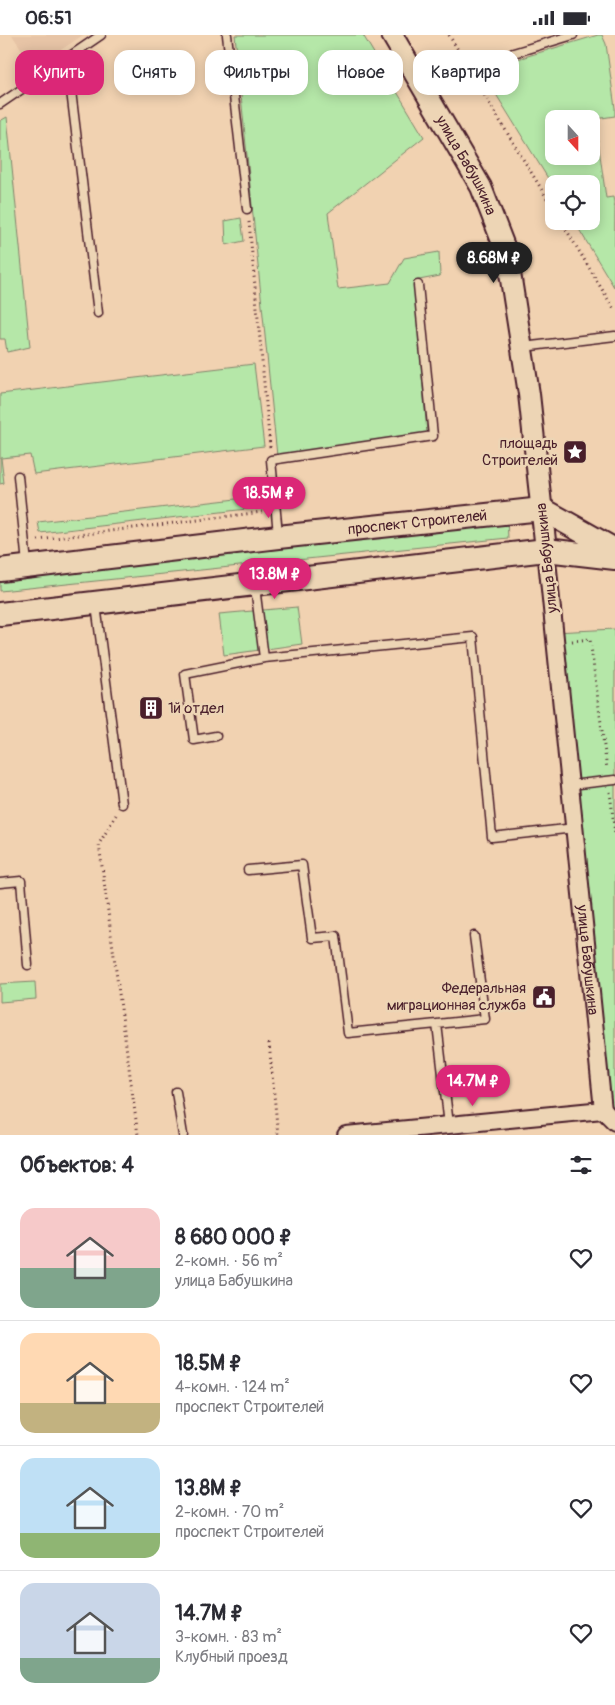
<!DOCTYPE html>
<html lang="ru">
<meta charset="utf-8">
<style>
:root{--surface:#fff;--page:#f2f2f3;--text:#2b2b33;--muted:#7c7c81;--line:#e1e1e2;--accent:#db2777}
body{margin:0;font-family:Pangolin,sans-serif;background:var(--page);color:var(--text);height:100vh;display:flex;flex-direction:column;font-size:19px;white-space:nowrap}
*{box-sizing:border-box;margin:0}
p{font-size:16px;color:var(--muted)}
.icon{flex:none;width:28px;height:28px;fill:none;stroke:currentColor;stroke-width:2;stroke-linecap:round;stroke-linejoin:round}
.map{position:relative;height:1100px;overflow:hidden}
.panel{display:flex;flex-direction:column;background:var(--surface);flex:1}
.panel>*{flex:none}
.top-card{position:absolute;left:15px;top:15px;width:585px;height:45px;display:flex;gap:10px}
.needle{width:32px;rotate:159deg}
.buttons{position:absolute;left:545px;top:75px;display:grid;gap:10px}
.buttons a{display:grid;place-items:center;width:55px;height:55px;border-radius:10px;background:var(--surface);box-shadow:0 2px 12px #0003;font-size:25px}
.price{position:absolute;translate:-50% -42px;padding:0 11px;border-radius:18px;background:var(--accent);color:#fff;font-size:16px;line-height:32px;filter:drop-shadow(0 1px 2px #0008)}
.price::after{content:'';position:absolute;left:50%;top:30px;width:15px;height:11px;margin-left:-8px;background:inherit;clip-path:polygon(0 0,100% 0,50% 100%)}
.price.on{background:#222;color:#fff}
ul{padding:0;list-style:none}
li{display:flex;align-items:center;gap:15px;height:125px;padding:0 20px}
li+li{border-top:1px solid var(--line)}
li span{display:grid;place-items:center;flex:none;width:140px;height:100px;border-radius:15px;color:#555}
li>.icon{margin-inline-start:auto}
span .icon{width:60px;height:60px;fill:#fffc;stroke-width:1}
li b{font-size:21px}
h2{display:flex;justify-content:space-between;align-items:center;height:60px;padding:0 20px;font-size:21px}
.pill{padding:0 18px;border-radius:15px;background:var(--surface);box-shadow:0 2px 12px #0003;font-size:18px;line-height:45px}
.pill.on{background:var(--accent);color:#fff}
.status{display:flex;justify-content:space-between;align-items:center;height:35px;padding:0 25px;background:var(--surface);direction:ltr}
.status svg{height:14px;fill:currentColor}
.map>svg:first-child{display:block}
.built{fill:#e7c4a6}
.green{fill:#b5e7a8;stroke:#80836a;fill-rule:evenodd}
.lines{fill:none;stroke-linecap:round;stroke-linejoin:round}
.service-casing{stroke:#4a1f2b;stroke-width:11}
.minor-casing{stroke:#4a1f2b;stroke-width:20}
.tertiary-casing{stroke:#4a1f2b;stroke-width:24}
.secondary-casing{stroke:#4a1f2b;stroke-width:26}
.path{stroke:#4a1f2b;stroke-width:3;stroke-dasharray:1 4;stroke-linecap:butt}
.service{stroke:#edd5b5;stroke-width:8}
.minor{stroke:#edd5b5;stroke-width:16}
.tertiary{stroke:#edd5b5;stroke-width:20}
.secondary{stroke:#edd5b5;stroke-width:22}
.labels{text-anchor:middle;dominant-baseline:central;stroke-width:5;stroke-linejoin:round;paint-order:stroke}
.street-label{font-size:15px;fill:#4a1f2b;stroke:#edd5b5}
.poi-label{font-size:15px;fill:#4a1f2b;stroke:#edd5b5;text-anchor:end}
</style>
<div class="status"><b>06:51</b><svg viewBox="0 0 49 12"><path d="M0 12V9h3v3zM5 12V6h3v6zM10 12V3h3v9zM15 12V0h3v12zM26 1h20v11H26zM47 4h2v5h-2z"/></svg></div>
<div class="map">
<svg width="615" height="1100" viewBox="0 0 615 1100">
<rect width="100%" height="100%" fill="#f1d2b1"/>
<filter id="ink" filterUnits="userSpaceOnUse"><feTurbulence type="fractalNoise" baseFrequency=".02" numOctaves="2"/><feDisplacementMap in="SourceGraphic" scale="10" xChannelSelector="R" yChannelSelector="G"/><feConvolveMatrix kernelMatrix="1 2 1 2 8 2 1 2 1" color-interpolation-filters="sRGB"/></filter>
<g filter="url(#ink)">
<path class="built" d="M12 0H83L34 33Z"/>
<path class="green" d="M235 0H363L424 102 328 178 338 254 390 248 404 223 439 217 440 241 414 246 427 398 277 421Z
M598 0H602L606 9 615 73V81L595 84 606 163 613 162 615 173 614 252 574 186H591V149H554V153L481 35ZM554 84H591V121H554Z
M7 82 30 312 7 317 5 304H0V86Z
M241 183 244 206 226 210 225 186Z
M254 329 264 411 34 439 30 420 1 423 4 448 0 449V359Z
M262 461 264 472 40 498 38 487Z
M507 484 508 503 0 556V540Z
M297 572 302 609 224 620 219 579Z
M615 594V1081L603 1075 554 597Z
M35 947 36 964 0 967V949Z"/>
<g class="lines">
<defs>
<path id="service" d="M227 0 247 174
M67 23 98 278
M421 46 573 0
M0 69 101 0
M523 312 615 301
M18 441 27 529
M278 499 271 425 433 401 418 250
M255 552 264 623 473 602 492 802 575 793
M96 570 122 769
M216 701 194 705 185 639 264 623
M570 750 615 745
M248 835 302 830 312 903 336 901 348 998 437 989
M0 848 21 846 28 930
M176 1057 183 1100
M449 1090 437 989 485 984 474 901"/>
<g id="minor">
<path id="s1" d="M546 515 603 1075"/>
<path d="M603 1075 615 1087"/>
<path d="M346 1100 603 1075"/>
</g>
<g id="tertiary">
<path id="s2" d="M392 0 481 152 507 219 529 359 546 515"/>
</g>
<g id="secondary">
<path id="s3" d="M0 535 278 502 542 474 615 515"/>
<path d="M0 579 546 515 615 523"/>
</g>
</defs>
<use href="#service" class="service-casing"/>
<use href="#minor" class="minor-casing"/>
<use href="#tertiary" class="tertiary-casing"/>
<use href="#secondary" class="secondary-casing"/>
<path class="path" d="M449 0 461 20
M474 43 554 175
M561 186 615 276
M249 187 270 412
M38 505 262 477
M572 606 590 604 607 734
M610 757 615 799
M116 780 99 809 138 1100
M269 1008 278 1100"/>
<use href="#service" class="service"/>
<use href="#minor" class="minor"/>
<use href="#tertiary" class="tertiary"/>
<use href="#secondary" class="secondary"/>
</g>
</g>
<defs>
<symbol id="sight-square" viewBox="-11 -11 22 22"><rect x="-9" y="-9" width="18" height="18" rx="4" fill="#4a1f2b" stroke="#edd5b5"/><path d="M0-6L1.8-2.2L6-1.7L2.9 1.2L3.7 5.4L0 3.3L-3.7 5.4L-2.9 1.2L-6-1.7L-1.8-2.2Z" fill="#fff"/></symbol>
<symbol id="building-square" viewBox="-11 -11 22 22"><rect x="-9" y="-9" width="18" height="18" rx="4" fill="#4a1f2b" stroke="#edd5b5"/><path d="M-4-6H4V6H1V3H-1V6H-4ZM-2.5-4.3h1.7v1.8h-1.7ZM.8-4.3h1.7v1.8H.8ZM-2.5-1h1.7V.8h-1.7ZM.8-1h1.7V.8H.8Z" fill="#fff"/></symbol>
<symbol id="civic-square" viewBox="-11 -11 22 22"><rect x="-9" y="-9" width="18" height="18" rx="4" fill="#4a1f2b" stroke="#edd5b5"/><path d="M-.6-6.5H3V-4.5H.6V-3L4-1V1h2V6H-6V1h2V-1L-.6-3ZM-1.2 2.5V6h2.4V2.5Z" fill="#fff"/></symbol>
</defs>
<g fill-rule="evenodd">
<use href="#sight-square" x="561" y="403" width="28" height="28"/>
<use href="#building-square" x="137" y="659" width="28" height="28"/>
<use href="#civic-square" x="530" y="948" width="28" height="28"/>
</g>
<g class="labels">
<g class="street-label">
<text stroke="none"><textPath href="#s2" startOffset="150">улица Бабушкина</textPath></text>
<text stroke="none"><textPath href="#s3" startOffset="420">проспект Строителей</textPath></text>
<text transform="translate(547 523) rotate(-96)">улица Бабушкина</text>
<text stroke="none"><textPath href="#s1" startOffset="412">улица Бабушкина</textPath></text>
</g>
<g class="poi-label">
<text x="558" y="408">площадь<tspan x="558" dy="17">Строителей</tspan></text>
<text x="168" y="673" text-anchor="start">1й отдел</text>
<text x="526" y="953">Федеральная<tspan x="526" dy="17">миграционная служба</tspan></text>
</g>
</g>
</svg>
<div class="buttons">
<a><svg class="needle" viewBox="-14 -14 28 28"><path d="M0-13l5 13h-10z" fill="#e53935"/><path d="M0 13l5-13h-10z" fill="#7c7c81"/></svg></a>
<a><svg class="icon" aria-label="locate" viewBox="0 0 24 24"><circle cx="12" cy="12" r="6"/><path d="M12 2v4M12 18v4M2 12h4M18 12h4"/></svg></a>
</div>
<b class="price on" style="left:494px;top:249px">8.68M ₽</b>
<b class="price" style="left:269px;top:484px">18.5M ₽</b>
<b class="price" style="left:275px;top:565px">13.8M ₽</b>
<b class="price" style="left:473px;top:1072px">14.7M ₽</b>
<div class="top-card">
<a class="pill on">Купить</a>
<a class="pill">Снять</a>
<a class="pill">Фильтры</a>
<a class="pill">Новое</a>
<a class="pill">Квартира</a>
</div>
</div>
<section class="panel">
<h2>Объектов: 4<svg class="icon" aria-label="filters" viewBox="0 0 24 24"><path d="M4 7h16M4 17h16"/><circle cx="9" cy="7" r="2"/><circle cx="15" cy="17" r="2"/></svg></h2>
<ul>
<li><span style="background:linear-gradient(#f6c9c9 60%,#7fa58c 0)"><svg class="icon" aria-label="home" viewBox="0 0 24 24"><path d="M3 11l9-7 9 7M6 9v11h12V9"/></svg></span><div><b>8 680 000 ₽</b><p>2-комн. · 56 m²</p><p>улица Бабушкина</p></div><svg class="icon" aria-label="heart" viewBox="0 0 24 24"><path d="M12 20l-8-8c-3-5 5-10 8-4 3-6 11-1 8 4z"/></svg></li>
<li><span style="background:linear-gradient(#ffd9b3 70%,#c2b280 0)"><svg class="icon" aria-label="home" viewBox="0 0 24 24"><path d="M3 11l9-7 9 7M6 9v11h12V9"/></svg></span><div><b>18.5M ₽</b><p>4-комн. · 124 m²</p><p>проспект Строителей</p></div><svg class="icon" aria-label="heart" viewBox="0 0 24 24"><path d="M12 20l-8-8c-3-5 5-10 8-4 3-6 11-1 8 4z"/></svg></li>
<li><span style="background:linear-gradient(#bfe0f5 75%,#8fb573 0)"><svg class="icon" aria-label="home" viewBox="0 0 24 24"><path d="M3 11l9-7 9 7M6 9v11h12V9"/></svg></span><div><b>13.8M ₽</b><p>2-комн. · 70 m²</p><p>проспект Строителей</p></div><svg class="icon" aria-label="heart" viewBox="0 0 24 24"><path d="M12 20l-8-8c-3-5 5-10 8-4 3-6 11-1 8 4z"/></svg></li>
<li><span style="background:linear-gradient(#c9d6e8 75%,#7fa58c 0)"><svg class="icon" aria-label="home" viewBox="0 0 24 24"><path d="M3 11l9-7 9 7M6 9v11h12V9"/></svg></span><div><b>14.7M ₽</b><p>3-комн. · 83 m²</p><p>Клубный проезд</p></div><svg class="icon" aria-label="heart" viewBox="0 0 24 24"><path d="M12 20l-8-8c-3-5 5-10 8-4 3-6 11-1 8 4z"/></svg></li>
</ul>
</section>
